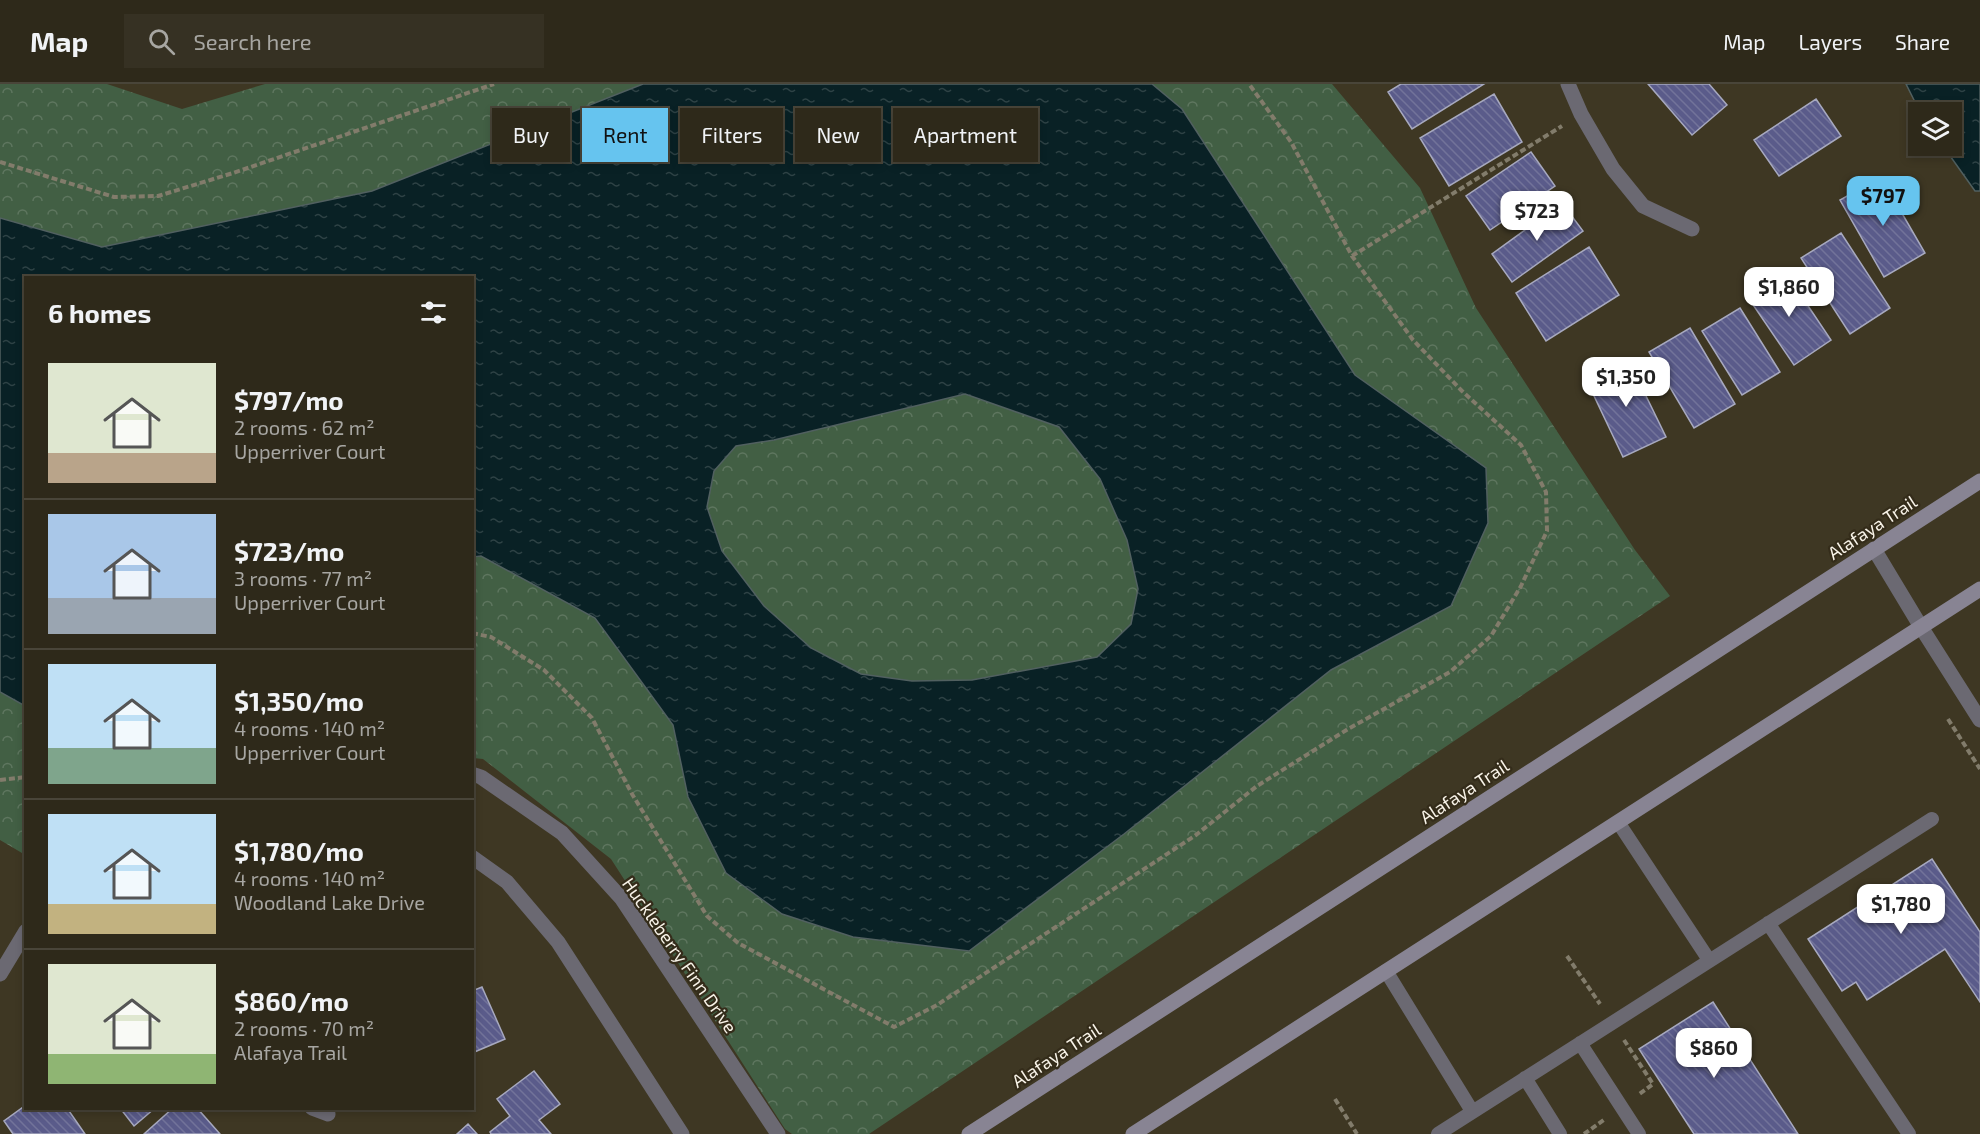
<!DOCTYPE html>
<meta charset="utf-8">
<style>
:root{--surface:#2e291a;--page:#363123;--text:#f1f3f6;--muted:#a7a6a2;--line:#494539;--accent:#66c4ef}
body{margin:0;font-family:"Exo 2",sans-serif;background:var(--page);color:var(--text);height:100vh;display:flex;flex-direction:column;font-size:22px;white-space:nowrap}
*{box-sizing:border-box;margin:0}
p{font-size:20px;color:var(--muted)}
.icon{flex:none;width:33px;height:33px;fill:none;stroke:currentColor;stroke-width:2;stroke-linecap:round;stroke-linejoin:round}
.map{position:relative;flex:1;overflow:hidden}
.panel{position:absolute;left:24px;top:192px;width:450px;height:834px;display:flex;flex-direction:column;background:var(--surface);border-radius:0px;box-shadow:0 3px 9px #0003,0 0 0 2px var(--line)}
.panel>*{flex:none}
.top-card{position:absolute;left:492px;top:24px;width:570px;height:54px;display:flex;gap:12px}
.buttons{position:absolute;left:1908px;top:18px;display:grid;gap:12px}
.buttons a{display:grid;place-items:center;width:54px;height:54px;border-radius:0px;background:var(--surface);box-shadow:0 3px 9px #0003,0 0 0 2px var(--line);font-size:30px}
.price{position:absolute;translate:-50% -51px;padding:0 14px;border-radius:12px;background:#fff;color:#222;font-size:20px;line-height:39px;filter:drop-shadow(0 2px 3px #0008)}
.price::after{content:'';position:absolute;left:50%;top:36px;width:18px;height:14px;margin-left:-9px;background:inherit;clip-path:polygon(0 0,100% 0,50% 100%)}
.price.current{background:var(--accent);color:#111}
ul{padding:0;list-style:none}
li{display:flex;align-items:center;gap:18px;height:150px;padding:0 24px}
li+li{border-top:2px solid var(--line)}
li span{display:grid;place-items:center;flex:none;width:168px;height:120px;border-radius:0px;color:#555}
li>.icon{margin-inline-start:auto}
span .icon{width:72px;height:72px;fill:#fffc;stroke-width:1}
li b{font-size:26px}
h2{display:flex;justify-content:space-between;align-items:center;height:72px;padding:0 24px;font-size:26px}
.pill{padding:0 21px;border-radius:0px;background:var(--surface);box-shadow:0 3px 9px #0003,0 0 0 2px var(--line);font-size:21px;line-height:54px}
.pill.current{background:var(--accent);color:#111}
header{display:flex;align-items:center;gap:36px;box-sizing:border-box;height:84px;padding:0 30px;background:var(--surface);border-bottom:2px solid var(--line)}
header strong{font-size:28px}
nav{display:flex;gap:33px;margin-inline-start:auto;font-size:21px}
.search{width:420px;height:54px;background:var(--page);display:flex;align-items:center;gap:15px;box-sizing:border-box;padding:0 21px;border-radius:0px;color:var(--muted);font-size:22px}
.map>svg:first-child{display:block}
.park{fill:url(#park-crowns)}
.water{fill:url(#water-ripples);stroke:#516060;stroke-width:1.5;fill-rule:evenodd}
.building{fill:url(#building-back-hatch);stroke:#a7a9bf;stroke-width:1.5}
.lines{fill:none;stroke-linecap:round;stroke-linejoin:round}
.path{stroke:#827c6b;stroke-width:4;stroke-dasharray:6 3;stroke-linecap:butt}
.lane{stroke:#6b6972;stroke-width:14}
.street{stroke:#6b6972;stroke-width:15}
.secondary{stroke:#888493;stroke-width:15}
.labels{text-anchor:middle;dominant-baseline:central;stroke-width:4.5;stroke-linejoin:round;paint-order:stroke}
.street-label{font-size:18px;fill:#f8f3e8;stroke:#342c1a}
</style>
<header>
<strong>Map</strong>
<div class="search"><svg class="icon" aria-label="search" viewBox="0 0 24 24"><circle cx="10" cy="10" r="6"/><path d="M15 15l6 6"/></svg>Search here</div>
<nav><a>Map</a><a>Layers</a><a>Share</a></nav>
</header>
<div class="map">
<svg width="1980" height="1050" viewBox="0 0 1980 1050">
<defs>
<pattern id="park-crowns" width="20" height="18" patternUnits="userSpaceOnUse" patternTransform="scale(1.5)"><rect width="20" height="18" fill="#425f44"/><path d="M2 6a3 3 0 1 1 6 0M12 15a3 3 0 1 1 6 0" fill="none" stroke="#5e765f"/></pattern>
<pattern id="water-ripples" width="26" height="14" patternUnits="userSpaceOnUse" patternTransform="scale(1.5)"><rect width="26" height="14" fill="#092125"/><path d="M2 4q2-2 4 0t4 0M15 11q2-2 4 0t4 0" fill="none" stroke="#2e4245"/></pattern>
<pattern id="building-back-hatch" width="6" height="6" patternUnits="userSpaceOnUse" patternTransform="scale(1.5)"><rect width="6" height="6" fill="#5a5b8a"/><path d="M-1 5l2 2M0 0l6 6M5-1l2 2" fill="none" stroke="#72739a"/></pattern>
</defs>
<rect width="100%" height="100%" fill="#3e3723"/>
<path class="park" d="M0 0H107L182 25 265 0H1332L1420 104 1476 224 1635 466 1670 512 869 1050H792L785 1045 611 775 483 675 473 674 472 194H26L25 767 22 769 0 756Z"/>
<path class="water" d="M643 0H1152L1182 25 1355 291 1486 384 1488 439 1451 522 1331 586 1124 750 969 867 853 853 782 830 726 789 688 713 673 641 595 534 481 472 473 473 472 194H26L25 622 0 608V134L102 163 372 107ZM965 310 1059 343 1100 395 1127 456 1138 505 1131 540 1097 573 972 596 912 597 861 590 811 564 764 522 722 467 707 423 714 387 736 362 774 356Z
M1906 0H1980V107H1975L1943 62H1952V28H1920Z"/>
<path class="building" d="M1401 0H1484L1412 45 1388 8Z
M1648 0H1709L1727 21 1692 51Z
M1494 10 1522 58 1449 102 1420 54Z
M1816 15 1841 52 1779 92 1754 56Z
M1531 68 1555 102 1490 146 1466 112Z
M1881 93 1925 169 1884 193 1840 116Z
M1562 119 1583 147 1512 198 1492 170Z
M1841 149 1890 224 1850 250 1801 174Z
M1589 163 1619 211 1546 257 1516 209Z
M1784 186 1831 256 1794 281 1747 212Z
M1740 224 1780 288 1742 311 1702 247Z
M1690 244 1735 320 1694 344 1649 268Z
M1628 275 1666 353 1623 373 1586 295Z
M1932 775 1980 848V918L1945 865 1867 916 1856 898 1842 907 1808 855Z
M482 903 505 955 472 969V907Z
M1713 918 1798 1050H1694L1639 965Z
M534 987 560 1020 539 1036 551 1050H491L490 1048 510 1032 497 1015Z
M26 1021V1024H67L85 1050H13L4 1037Z
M120 1024H155L134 1042Z
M173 1024H197L220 1050H144Z
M468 1040 477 1050H457Z"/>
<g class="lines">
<path class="path" d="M0 78 114 113 158 112 233 89 494 0
M1352 172 1562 42
M472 549 491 553 544 586 592 634 632 710 707 832 738 859 894 943 937 921 1196 751 1257 702 1348 645 1450 588 1491 552 1521 502 1547 447 1546 408 1521 361 1462 307 1413 256 1352 172 1291 58 1249 0
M1948 635 1980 685
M0 696 26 693
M1567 872 1600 920
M1624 956 1653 1000 1638 1011
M1335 1015 1357 1050
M1584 1050 1605 1035"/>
<path class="lane" d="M1618 738 1709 876
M1768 839 1909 1050
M1386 887 1472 1027
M1580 959 1639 1050
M1525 994 1560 1050
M1438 1050 1932 735"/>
<path class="street" d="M1568 0 1581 30 1613 85 1643 122 1692 145
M1874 465 1921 543 1980 636
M472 690 481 693 562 749 622 815 778 1050
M472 773 507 798 558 858 682 1050
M0 890 26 847
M312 1024 328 1030"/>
<path class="secondary" d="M969 1050 1980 397
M1133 1050 1980 505"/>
</g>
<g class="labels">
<g class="street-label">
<text transform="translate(1872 443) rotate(-33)">Alafaya Trail</text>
<text transform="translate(1464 707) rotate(-33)">Alafaya Trail</text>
<text transform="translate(680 871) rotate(55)">Huckleberry Finn Drive</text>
<text transform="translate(1056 971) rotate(-33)">Alafaya Trail</text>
</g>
</g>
</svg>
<div class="buttons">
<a><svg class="icon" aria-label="layers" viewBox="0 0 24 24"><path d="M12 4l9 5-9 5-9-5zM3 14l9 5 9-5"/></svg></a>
</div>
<b class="price current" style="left:1883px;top:143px">$797</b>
<b class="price" style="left:1537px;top:158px">$723</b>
<b class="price" style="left:1789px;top:234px">$1,860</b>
<b class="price" style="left:1626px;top:324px">$1,350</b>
<b class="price" style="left:1901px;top:851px">$1,780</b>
<b class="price" style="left:1714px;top:995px">$860</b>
<div class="top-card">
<a class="pill">Buy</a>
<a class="pill current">Rent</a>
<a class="pill">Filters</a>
<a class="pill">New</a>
<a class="pill">Apartment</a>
</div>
<section class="panel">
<h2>6 homes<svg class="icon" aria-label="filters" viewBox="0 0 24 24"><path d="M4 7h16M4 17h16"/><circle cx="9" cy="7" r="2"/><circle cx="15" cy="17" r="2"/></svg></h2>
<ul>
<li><span style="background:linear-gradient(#dfe7d0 75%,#b9a48a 0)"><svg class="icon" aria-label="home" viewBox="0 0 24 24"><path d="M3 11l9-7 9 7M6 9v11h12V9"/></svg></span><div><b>$797/mo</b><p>2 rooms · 62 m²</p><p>Upperriver Court</p></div></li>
<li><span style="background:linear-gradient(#a9c7e8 70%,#9aa5b1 0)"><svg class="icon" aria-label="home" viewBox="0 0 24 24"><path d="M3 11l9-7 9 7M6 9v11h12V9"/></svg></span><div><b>$723/mo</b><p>3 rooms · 77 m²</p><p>Upperriver Court</p></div></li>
<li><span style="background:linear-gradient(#bfe0f5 70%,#7fa58c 0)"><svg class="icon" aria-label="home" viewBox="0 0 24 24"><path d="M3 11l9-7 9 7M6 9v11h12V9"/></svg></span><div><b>$1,350/mo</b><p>4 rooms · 140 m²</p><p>Upperriver Court</p></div></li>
<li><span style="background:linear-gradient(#bfe0f5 75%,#c2b280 0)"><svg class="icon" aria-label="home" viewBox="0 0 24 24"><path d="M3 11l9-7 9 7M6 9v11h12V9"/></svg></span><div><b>$1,780/mo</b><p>4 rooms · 140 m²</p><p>Woodland Lake Drive</p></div></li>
<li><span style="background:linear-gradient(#dfe7d0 75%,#8fb573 0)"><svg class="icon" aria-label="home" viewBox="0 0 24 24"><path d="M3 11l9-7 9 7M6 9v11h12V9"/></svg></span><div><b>$860/mo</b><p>2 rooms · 70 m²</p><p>Alafaya Trail</p></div></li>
</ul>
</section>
</div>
